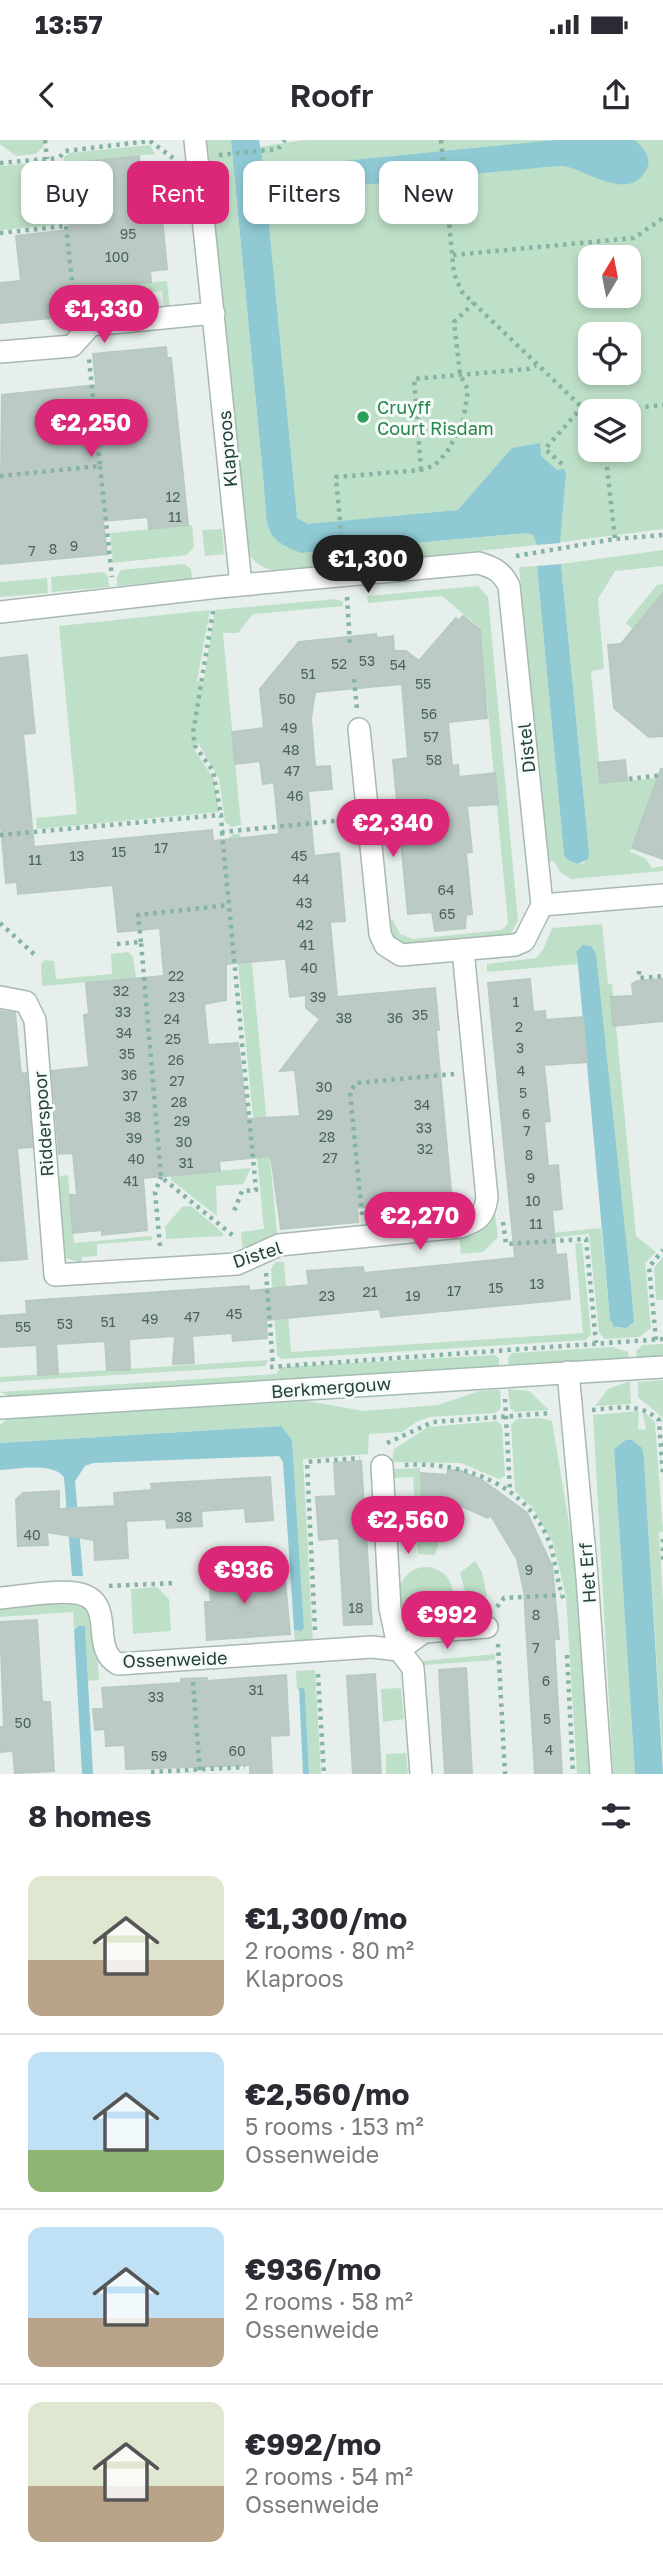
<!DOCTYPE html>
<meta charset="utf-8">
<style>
:root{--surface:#fff;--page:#f2f2f3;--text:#2b2b33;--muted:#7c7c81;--line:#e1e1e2;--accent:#db2777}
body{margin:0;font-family:"Golos Text",sans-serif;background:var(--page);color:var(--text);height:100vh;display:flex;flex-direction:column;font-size:26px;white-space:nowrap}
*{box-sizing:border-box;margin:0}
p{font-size:23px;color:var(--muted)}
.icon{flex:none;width:38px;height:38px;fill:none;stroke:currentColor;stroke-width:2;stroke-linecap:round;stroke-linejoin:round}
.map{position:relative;height:1634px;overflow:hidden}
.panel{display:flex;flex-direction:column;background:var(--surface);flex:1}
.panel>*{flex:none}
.banner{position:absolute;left:21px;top:21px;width:621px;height:63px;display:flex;gap:14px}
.needle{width:46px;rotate:10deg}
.controls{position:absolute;left:578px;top:105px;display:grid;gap:14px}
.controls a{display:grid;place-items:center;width:63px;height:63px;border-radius:14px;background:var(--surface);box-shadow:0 4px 10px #0003;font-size:35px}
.price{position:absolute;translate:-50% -60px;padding:0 16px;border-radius:24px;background:var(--accent);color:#fff;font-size:23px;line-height:46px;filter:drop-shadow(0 2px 4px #0008)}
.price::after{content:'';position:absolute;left:50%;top:42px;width:21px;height:16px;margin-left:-10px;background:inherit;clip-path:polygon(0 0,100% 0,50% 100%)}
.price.selected{background:#222;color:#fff}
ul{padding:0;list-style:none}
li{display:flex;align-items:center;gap:21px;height:175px;padding:0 28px}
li+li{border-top:2px solid var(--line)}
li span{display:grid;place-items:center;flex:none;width:196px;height:140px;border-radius:14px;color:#555}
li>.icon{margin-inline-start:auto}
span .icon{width:84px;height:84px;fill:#fffc;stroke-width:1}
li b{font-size:30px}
h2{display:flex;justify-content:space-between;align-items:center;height:84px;padding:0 28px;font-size:30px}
.pill{padding:0 24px;border-radius:14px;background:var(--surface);box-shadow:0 4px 10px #0003;font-size:24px;line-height:63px}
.pill.selected{background:var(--accent);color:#fff}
.status{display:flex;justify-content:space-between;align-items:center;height:49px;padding:0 35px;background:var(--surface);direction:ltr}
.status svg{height:19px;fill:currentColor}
header{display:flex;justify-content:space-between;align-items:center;height:91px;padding:0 28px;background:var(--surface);font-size:32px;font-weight:600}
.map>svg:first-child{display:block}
.green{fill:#bfe0c8;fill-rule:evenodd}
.water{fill:#8ec9d4}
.building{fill:#bbcac4;stroke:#b8c9c2;stroke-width:2;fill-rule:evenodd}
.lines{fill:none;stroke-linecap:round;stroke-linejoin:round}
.street-casing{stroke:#a8b8b2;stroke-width:24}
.secondary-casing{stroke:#a4bbb3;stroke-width:24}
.path{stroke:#86b3a5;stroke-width:4.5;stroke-dasharray:3.5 5;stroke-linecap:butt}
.street{stroke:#fff;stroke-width:21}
.secondary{stroke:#fff;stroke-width:21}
.leisure-dot{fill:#2e9e5b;stroke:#f7fbf9;stroke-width:2.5}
.labels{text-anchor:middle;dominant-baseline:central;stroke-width:6;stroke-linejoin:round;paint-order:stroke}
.number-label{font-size:14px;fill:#4a645c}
.leisure-label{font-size:18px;fill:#27864d;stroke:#f7fbf9;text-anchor:start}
.street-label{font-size:18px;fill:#24423a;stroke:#f7fbf9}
</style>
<div class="status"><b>13:57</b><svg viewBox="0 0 49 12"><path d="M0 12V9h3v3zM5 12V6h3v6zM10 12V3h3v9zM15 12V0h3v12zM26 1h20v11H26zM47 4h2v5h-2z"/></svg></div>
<header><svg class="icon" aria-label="back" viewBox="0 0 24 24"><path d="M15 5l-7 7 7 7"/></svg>Roofr<svg class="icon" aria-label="share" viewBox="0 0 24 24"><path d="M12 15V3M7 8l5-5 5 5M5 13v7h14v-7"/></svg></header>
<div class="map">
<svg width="663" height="1634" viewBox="0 0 663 1634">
<rect width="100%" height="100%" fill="#e6efeb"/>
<path class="green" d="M0 0H43L44 6 36 14 16 16 0 4Z
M207 0H231L264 347 302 413 336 410 339 425C309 428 259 445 246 407Z
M305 0H663V389L555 403 551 361 296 386 258 7ZM590 117H628V156H590ZM590 194H628V233H590ZM590 271H628V310H590Z
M150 5 155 14 63 23 64 17 69 13Z
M51 22 58 28 61 80 55 85 0 90V26Z
M167 141 170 169 164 168 162 151 84 159 85 178 79 184 76 150Z
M192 385 194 407 187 415 113 423 110 393Z
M222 389 224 414 205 416 202 390Z
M528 393 533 395 537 405 347 424 346 409Z
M663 410V426L615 431 598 459 604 529 591 531 601 643 659 638 630 712 645 718 652 728 663 726V731L571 739 560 732 554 721H548L519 427 537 426 564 715 578 724 584 723 589 712 561 424Z
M184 424 191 429 192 439 117 446V437L121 430Z
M103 432 108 436 109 447 52 452 51 437Z
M47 438 48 453 0 457V442Z
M663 444V453L633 490 626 483 657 445Z
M478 446 488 457 518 781 509 796 409 805 395 799 387 780H393L400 794 413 799 502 790 508 783 480 488 442 456 368 463 367 456Z
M335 459 343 462V466L253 474 238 493H223L241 685 232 687 225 682 219 639 198 603 193 608 214 639 219 672 37 689 36 678 77 674 59 486 210 470 197 541 203 544 215 470Z
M232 694H240L277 1093 243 1112 241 1092 264 1089 226 701Z
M602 784 608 844H612L636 1096 656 1112 645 1123 651 1188 639 1197 605 1199 599 1193 589 1094 523 1101 513 1097 601 1088 610 1179 617 1188H625L577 814 578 824 487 832V824L536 818 543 810 552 788Z
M128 812 133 817 136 838 42 846 41 824 45 820 54 821 56 839 112 834 111 814Z
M251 1028 243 1044 216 1046 217 1076 171 1040V1035Z
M68 1035 74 1103 152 1096V1100L97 1104V1116L82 1117V1123L66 1118 57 1041H60V1036Z
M191 1066 223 1093V1096L166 1099 165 1087 182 1067Z
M495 1074 498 1097 483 1112 461 1114 459 1096 474 1095Z
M575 1103H582L591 1194 586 1200 281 1219 277 1215 271 1129 275 1122H284L291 1212 583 1193Z
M663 1117V1160H656L654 1128Z
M663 1204V1216L637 1218 636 1211 643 1205Z
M612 1207 628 1212 629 1218 509 1225 508 1218 512 1213Z
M495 1215 499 1218V1226L9 1256 0 1252 276 1234 282 1227Z
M268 1220 265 1226 0 1242V1237Z
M663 1240V1282L662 1277 638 1257V1242Z
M630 1241 631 1264 595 1266 608 1249Z
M508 1249 529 1251 549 1270 515 1272 510 1268Z
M500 1250 501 1268 495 1273 430 1277 418 1281 402 1292 369 1294 368 1314 303 1319 313 1503 295 1504 294 1490 304 1488 292 1301 281 1286 0 1303V1285L7 1279 307 1261 364 1271 438 1265 480 1251Z
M642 1270 655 1282 663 1392H659L663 1461V1622L644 1319 642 1309 632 1300 614 1309 635 1634H613L593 1275 639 1271 638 1289 646 1290Z
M541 1278 552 1281 576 1425 591 1634H577L566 1456 553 1403 532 1367 515 1351 511 1285 517 1279Z
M497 1281 502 1286 505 1336 499 1339 461 1323 392 1322 394 1309 428 1287Z
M420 1328 424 1395 440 1398 435 1415 418 1414 413 1337 393 1338V1329Z
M475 1421 482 1432 487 1457 467 1458 460 1433Z
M399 1454a27 27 0 1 1 54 0a27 27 0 1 1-54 0Z
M157 1447 169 1459 171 1491 133 1494 131 1449Z
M74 1462 88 1468 95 1483 99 1540 88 1541 85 1486H77L74 1490 73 1472 0 1477V1466Z
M495 1514V1520L424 1525 423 1521Z
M315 1530 321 1634H309L305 1555 297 1549 296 1531Z
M401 1548 404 1579 383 1582 381 1549Z
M406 1613 408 1634H386V1614Z"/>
<path class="water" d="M231 0H259L263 24 271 28 556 0H635C643 8 652 17 647 28 632 63 589 32 568 27 562 25 553 27 546 27L289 52 272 56 267 65 297 378 308 384 458 370 512 308 540 303 541 316 557 330 564 329 566 333 560 403 537 405 533 395 528 393 302 413C261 399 268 385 264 347Z
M561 424 589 712 588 719 578 724 568 720 564 715 537 426Z
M583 805 591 806 596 814 631 1147 634 1182 626 1188 614 1187 610 1179 577 814 575 813Z
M281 1286 292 1300 304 1488 301 1491 294 1490 283 1322 279 1316 93 1323 85 1326 75 1341 83 1436H72L64 1337C52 1322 18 1329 0 1330V1303Z
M626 1300H632L642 1308 644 1319 663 1634H635L614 1309Z
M78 1486H85L93 1634H82L74 1490Z
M299 1548H304L305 1554 309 1634H303Z"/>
<path class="building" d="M139 16 140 28 157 26 167 129 150 131 151 142 69 150 72 176 0 183V143L21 141 16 96 70 90 63 24Z
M166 207 167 218H171L188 385 149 389 148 377 103 381 107 414 0 424 2 255 96 245 93 214Z
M663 453V596L649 597 614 568 608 505 621 504Z
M463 476 480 490 487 578 448 582 452 626 458 625 459 637 495 633 498 664 467 666 472 712 466 713 472 774 466 775 465 788 435 791 432 772 408 774 393 620 408 618 402 544 315 552 311 578 315 627 330 626 332 649 308 651 314 716 339 713 345 781 330 782 337 857 435 848 439 890H436L451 1051 392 1057V1063L357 1068 358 1082 281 1089 271 1016 219 1021 220 1031 143 1038 147 1090 102 1095V1090L73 1093 70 1055H77L73 1013 59 1014 52 931 89 927 84 875 89 874 86 843 164 836 160 788 118 792 113 745 18 754 17 742 6 743 0 675V518L27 515 35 593 23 594 34 707 212 690 213 701 279 694 274 642 263 644 260 621 235 624 232 592 264 588 260 549 299 502 376 494 377 498 393 496 394 511H406L419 521 456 478 458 481ZM283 819H286L290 857 306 855V868L320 879 280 931 295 930 300 976 247 979 238 903 208 905 204 864 226 860V824Z
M625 620 627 640 600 643 598 623Z
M661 629H663V719L632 708Z
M530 839 533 872 545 871 546 880 583 877 587 922 544 925 550 981 544 982 548 1026 558 1025 562 1069 552 1070 556 1115 566 1114 570 1159 381 1177 380 1169 266 1180 267 1198 233 1201 232 1193 192 1196 194 1223 173 1224 175 1196 129 1199 130 1230H107L105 1201 56 1204 58 1234 38 1235 37 1205 0 1207V1176L27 1174 26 1161 249 1146V1151L309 1145 307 1131 363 1127 364 1133 515 1118 488 843Z
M663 839V881L613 886 611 857 633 856 632 844 637 841Z
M0 871 15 873 21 934 26 933 32 1007 17 1008 27 1119 0 1121Z
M361 1321 372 1484 344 1485 339 1398 319 1400 316 1357 336 1356 334 1323Z
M448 1330 461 1331 482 1340 527 1373 552 1426 559 1499H554L562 1634H535L524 1451 517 1419 490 1374 488 1378 452 1362 422 1360 421 1333 447 1335Z
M270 1337 273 1380 246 1382 245 1368 201 1371 202 1386 167 1388 166 1379 126 1381 128 1418 95 1420 94 1400 47 1392 48 1405 18 1406 16 1360 23 1353 59 1351V1369L115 1366 114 1353 152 1350 151 1344Z
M240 1424 242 1445 285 1441 290 1494 207 1500 205 1462H211L208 1426Z
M37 1480 42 1562H50L54 1631 15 1633 13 1611 0 1612V1587H4L0 1482Z
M466 1528 472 1634H445L439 1530Z
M375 1534 381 1634H353L347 1536Z
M286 1535 289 1595 270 1596 272 1634H250V1625L126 1629 125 1605 106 1606 105 1589 95 1590 93 1569H104L102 1548 181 1543V1539L207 1538V1541Z"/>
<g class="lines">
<defs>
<path id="street" d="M195 0 241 445
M0 212 72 206 91 185 214 173
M0 472 219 447 479 423C495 428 502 432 509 446L542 765 524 801 515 805 401 815 385 805 380 794 359 589
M542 765 663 755
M0 857 26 862 35 880 55 1135 237 1124 279 1105 460 1087C478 1081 484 1077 487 1058L463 810
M568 1232 587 1437 601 1634
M382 1326 390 1468 399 1510
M0 1458C24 1456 53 1450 76 1453 119 1460 88 1508 118 1524L372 1507 399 1510 413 1528 421 1634
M399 1510 424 1492 487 1487"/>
<path id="secondary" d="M0 1268 663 1227"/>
</defs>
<use href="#street" class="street-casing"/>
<use href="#secondary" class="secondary-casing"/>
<path class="path" d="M45 0 47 19
M441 0 454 134 462 152 590 275
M219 15 278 9 285 0
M0 23 59 18
M66 86 75 169
M0 93 66 86 59 18 65 11 150 1 173 18
M453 115 634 98 663 78
M603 271 663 265
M605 310 615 399
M562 324 545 309 582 267
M100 326 112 437
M421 330 414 239 528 229 536 225
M0 336 100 326 89 219
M343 414 336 337 421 330 435 325 447 312 463 283 468 250 460 234 454 182 474 163
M516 416 615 399 663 395
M347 457 350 505
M213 471 193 593 195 606 213 631 221 675
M354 539 357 569
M629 639 663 635
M222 692 256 1050 242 1051 234 1071
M0 695 221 675 222 692 345 680
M0 783 35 815
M141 802 138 775 229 765
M117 804 141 802 161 1037 236 1098
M639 831V838L663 836
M362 1075 350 952 356 943 454 934
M503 1082 506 1104 586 1099 596 1203
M160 1106 155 1052 161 1037
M266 1133 273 1225
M656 1200 649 1127 663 1110
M270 1227 663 1199
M505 1259 510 1351
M592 1270C617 1268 639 1262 659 1280L663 1336
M387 1303 433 1282 551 1273
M405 1325C464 1321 530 1345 551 1407 556 1424 557 1443 564 1460
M663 1399V1422
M109 1446 175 1443
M497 1467 504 1458 561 1455
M315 1490 307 1322 360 1318
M498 1504 505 1634
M567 1515 573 1634
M318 1534 324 1634
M193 1542 200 1634
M151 1632 245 1627"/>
<use href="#street" class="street"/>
<use href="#secondary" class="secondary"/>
</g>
<circle class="leisure-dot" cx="363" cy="277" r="7"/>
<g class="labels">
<g class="number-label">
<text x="128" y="93">95</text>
<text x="117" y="116">100</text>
<text x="173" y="356">12</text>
<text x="175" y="376">11</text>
<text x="74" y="405">9</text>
<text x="53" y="408">8</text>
<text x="32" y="410">7</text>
<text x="367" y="520">53</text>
<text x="339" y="523">52</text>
<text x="398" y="524">54</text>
<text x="308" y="533">51</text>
<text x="423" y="543">55</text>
<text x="287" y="558">50</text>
<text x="429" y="573">56</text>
<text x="289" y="587">49</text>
<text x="431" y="596">57</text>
<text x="291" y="609">48</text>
<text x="434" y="619">58</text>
<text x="292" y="630">47</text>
<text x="295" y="655">46</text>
<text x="161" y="707">17</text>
<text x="119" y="711">15</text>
<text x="77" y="715">13</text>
<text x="299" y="715">45</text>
<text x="35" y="719">11</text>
<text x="301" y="738">44</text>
<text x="446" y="749">64</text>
<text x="304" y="762">43</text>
<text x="447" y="773">65</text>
<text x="305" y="784">42</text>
<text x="307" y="804">41</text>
<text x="309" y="827">40</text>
<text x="176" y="835">22</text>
<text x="121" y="850">32</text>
<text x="177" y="856">23</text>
<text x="318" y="856">39</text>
<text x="516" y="861">1</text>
<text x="123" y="871">33</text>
<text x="420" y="874">35</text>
<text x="344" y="877">38</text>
<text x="395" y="877">36</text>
<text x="172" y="878">24</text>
<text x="519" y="886">2</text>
<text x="124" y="892">34</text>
<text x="173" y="898">25</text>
<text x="520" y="907">3</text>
<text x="127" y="913">35</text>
<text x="176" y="919">26</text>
<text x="521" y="930">4</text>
<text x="129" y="934">36</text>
<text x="177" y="940">27</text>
<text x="324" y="946">30</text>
<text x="523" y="952">5</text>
<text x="130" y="955">37</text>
<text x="179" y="961">28</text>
<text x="422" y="964">34</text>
<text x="526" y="973">6</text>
<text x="325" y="974">29</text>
<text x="133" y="976">38</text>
<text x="182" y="980">29</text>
<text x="424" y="987">33</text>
<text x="527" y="990">7</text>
<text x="327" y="996">28</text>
<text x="134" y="997">39</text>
<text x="184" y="1001">30</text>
<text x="425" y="1008">32</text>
<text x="529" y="1014">8</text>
<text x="330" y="1017">27</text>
<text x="136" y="1018">40</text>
<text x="186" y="1022">31</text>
<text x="531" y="1037">9</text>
<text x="131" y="1040">41</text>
<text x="533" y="1060">10</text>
<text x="536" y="1083">11</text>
<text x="537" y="1143">13</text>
<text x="496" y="1147">15</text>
<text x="454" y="1150">17</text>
<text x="370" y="1151">21</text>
<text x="327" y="1155">23</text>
<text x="413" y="1155">19</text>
<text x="234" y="1173">45</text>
<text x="192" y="1176">47</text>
<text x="150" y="1178">49</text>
<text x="108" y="1181">51</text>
<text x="65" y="1183">53</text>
<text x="23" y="1186">55</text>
<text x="184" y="1376">38</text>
<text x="32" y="1394">40</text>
<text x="529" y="1429">9</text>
<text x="356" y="1467">18</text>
<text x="536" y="1474">8</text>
<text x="536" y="1507">7</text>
<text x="546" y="1540">6</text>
<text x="256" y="1549">31</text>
<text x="156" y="1556">33</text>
<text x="547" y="1578">5</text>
<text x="23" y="1582">50</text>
<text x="549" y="1609">4</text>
<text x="237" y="1610">60</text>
<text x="159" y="1615">59</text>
</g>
<g class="leisure-label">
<text x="377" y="267">Cruyff<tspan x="377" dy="21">Court Risdam</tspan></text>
</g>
<g class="street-label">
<text transform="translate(227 309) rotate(-95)">Klaproos</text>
<text transform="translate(526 608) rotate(-96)">Distel</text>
<text transform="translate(43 984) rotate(-94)">Ridderspoor</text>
<text transform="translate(257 1114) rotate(-18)">Distel</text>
<text transform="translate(331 1247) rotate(-4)">Berkmergouw</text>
<text transform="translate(587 1433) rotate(-94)">Het Erf</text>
<text transform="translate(175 1519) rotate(-2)">Ossenweide</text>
</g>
</g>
</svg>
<div class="controls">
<a><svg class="needle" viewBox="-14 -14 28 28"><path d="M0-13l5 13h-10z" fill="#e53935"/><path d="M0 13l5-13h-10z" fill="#7c7c81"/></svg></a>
<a><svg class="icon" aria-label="locate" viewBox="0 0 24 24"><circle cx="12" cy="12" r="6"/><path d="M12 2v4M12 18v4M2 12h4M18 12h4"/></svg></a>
<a><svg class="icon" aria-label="layers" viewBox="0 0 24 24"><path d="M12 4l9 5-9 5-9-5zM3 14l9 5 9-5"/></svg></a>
</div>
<b class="price" style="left:104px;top:205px">€1,330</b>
<b class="price" style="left:91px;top:319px">€2,250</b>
<b class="price selected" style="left:368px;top:455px">€1,300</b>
<b class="price" style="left:393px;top:719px">€2,340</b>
<b class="price" style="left:420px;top:1112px">€2,270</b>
<b class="price" style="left:408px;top:1416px">€2,560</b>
<b class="price" style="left:244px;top:1466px">€936</b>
<b class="price" style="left:447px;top:1511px">€992</b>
<div class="banner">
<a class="pill">Buy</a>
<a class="pill selected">Rent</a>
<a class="pill">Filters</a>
<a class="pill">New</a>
</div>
</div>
<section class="panel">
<h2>8 homes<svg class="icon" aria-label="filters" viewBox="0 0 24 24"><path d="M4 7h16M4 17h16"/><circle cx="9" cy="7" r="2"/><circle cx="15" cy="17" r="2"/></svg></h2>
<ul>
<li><span style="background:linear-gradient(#dfe7d0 60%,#b9a48a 0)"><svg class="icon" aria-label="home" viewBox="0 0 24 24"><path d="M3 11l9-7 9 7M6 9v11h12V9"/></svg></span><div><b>€1,300/mo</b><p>2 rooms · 80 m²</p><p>Klaproos</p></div></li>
<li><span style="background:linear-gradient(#bfe0f5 70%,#8fb573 0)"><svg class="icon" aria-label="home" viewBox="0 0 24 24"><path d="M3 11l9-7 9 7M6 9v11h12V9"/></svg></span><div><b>€2,560/mo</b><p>5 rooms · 153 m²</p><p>Ossenweide</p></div></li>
<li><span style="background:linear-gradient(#bfe0f5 65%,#b9a48a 0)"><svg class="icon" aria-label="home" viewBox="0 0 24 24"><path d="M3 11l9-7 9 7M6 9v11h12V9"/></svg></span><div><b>€936/mo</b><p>2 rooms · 58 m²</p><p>Ossenweide</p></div></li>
<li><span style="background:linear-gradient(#dfe7d0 60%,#b9a48a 0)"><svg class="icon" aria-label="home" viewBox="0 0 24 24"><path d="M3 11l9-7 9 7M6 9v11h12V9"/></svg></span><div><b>€992/mo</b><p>2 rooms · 54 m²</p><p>Ossenweide</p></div></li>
</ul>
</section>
